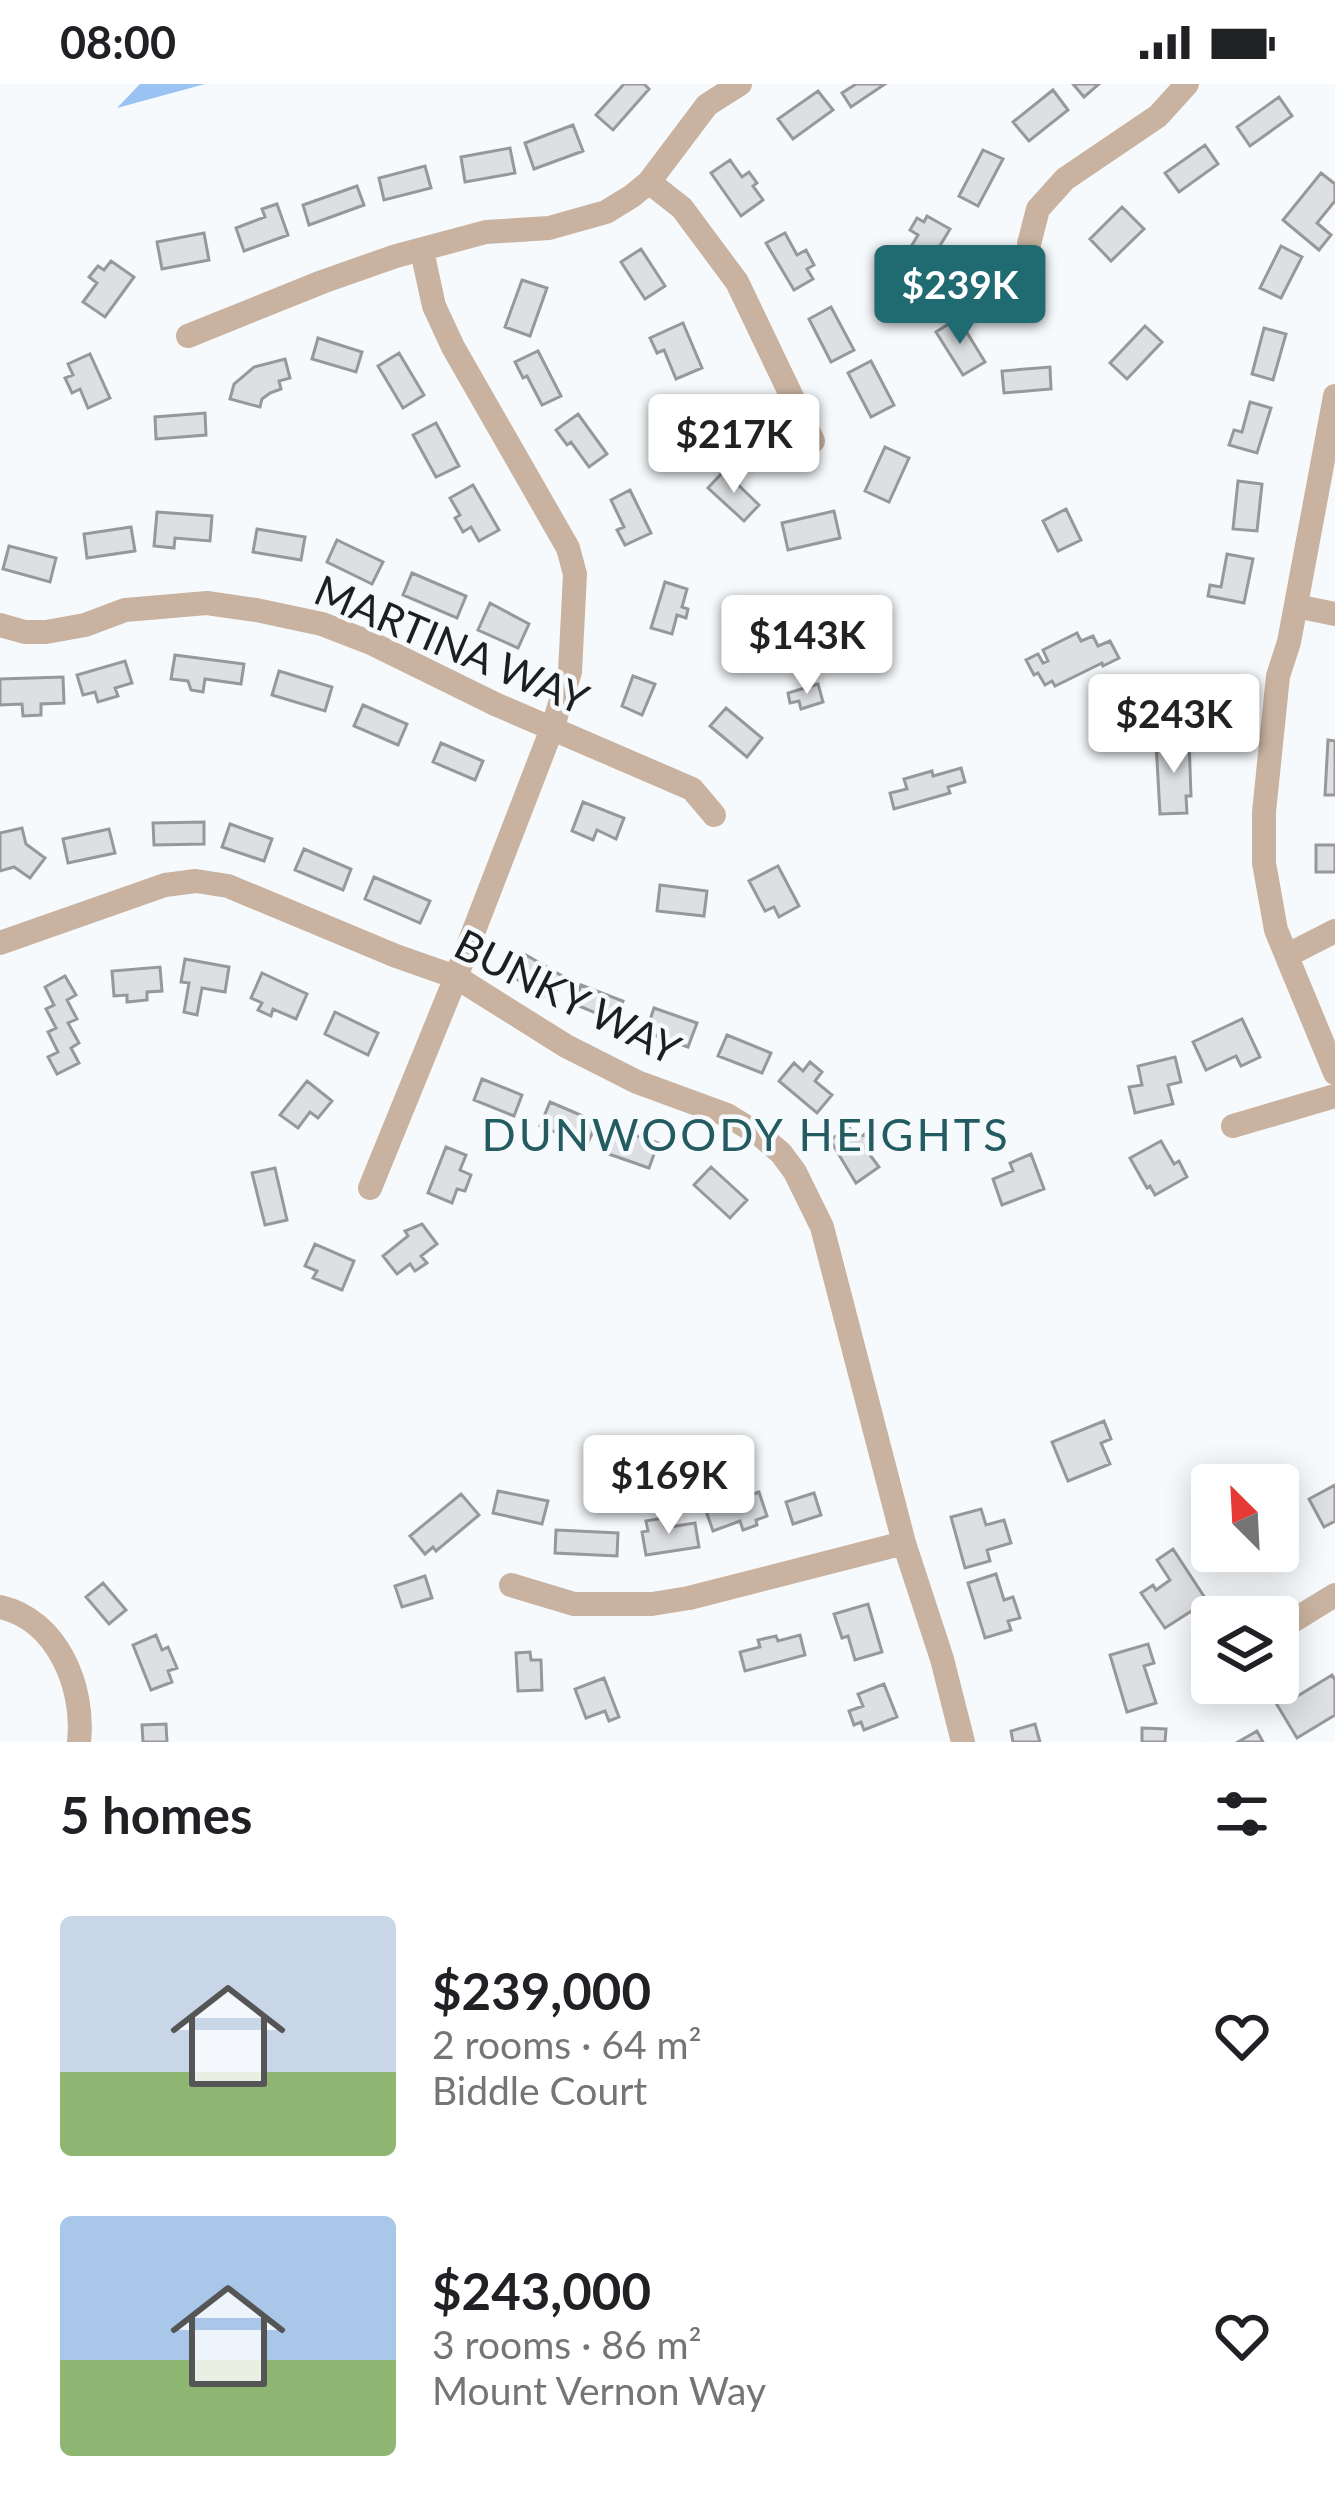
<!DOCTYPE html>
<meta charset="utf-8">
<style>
:root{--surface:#fff;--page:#f6f6f6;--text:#202124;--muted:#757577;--accent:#1f6b71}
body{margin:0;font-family:Lato,sans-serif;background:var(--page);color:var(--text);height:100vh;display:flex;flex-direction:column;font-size:45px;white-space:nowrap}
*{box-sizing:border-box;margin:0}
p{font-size:39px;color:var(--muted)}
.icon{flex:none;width:66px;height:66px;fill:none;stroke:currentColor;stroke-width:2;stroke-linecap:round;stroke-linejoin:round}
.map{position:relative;height:1658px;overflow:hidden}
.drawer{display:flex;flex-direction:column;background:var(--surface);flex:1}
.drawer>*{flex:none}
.needle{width:78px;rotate:336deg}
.buttons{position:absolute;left:1191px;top:1380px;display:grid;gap:24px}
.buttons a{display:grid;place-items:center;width:108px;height:108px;border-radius:12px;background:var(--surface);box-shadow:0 6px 30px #0003;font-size:60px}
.price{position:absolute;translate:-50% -102px;padding:0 27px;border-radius:12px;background:#fff;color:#222;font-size:39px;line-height:78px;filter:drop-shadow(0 3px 6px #0008)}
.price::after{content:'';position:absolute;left:50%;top:72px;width:36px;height:27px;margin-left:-18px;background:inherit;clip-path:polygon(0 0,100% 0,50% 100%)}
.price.on{background:var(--accent);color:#fff}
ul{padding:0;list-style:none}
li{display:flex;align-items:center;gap:36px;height:300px;padding:0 60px}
li span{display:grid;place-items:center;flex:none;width:336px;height:240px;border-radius:12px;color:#555}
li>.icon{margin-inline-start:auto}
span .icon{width:144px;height:144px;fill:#fffc;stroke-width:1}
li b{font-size:51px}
h2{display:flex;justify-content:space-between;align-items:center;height:144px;padding:0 60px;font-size:51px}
.status{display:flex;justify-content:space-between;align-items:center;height:84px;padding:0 60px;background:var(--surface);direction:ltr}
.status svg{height:33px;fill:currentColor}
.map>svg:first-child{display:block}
.forest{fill:#9ac2f2}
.building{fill:#dddfe2;stroke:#96989b;stroke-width:3}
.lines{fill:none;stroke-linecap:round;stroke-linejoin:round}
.minor{stroke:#c9b3a0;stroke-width:24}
.labels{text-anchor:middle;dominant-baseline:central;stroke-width:9;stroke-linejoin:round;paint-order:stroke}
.street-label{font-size:42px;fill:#1d1e1f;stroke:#f7fafc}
.neighbourhood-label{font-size:45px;letter-spacing:3px;fill:#225c61;stroke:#f7fafc}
</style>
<div class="status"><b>08:00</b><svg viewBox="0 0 49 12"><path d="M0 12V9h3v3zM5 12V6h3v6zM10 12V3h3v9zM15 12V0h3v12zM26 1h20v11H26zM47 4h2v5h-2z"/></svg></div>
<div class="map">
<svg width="1335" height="1658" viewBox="0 0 1335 1658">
<rect width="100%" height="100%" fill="#f7fafc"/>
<path class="forest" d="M140 0H205L117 24Z"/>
<path class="building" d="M624 0H644L649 5 613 46 596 31Z
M856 0H885L851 23 842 9Z
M1073 0H1099L1084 13Z
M1053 6 1068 26 1029 57 1013 38Z
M818 7 833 26 793 55 778 35Z
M1279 13 1292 32 1250 62 1237 43Z
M573 41 583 67 534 85 525 59Z
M1205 61 1218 80 1179 108 1165 89Z
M510 64 515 89 465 98 461 73Z
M983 66 1003 75 978 122 959 112Z
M730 76 742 93 749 88 757 99 753 102 763 116 741 132 711 89Z
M425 82 431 104 384 116 379 94Z
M1321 89 1335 100V117L1317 139 1331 151 1319 166 1283 136Z
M357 102 364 121 309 141 303 121Z
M277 120 288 151 244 167 236 144 265 133 262 125Z
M1122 123 1144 145 1111 177 1090 155Z
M927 132 950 145 924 188 903 176 918 151 910 146 917 134 924 138Z
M204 149 209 176 162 185 157 158Z
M785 149 797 171 806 166 814 181 807 185 813 195 794 206 766 159Z
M1281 162 1302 173 1281 214 1260 204Z
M641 165 665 202 645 215 621 178Z
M111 177 134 193 105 233 83 218 97 199 89 193 98 182 104 186Z
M522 196 547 204 530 252 505 243Z
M831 223 854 266 831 278 809 235Z
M958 234 985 278 963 291 936 248Z
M683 239 702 284 676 295 664 266 657 269 650 254Z
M1145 242 1162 258 1127 295 1110 279Z
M1264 244 1286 250 1273 296 1252 290Z
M318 254 362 268 356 288 312 275Z
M538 267 561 312 542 321 527 292 523 294 515 278Z
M399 269 424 311 403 324 378 282Z
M90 270 110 314 88 324 80 305 72 309 65 294 73 291 68 280Z
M285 275 290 294 279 297 281 305 270 309 262 315 260 323 230 315 234 300 254 283Z
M871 277 894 321 871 333 848 289Z
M1050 283 1051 305 1004 309 1002 287Z
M723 318 726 368 704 369 700 320Z
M1250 318 1271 324 1257 369 1229 361 1234 346 1242 348Z
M205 329 206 351 156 355 155 333Z
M578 330 607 370 589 383 571 358 567 361 556 346Z
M436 339 459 382 436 393 413 351Z
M885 363 909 374 889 418 865 407Z
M724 387 759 421 744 437 708 404Z
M1238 397 1262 400 1257 447 1233 445Z
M473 401 499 446 479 457 471 443 463 448 455 434 460 431 450 414Z
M630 406 651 449 625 461 617 446 624 443 611 416Z
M1066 425 1081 456 1058 467 1043 437Z
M834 427 840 454 788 466 782 439Z
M157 428 212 432 210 457 175 454 174 464 154 462Z
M131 443 135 467 87 474 84 450Z
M257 445 305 453 301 476 253 468Z
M337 456 383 478 372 500 327 478Z
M9 462 56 474 50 498 3 485Z
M1227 470 1253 475 1244 519 1208 512 1210 501 1221 503Z
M412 489 466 512 457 534 403 511Z
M665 498 687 505 682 523 688 525 686 534 677 531 672 550 651 544Z
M490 519 529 540 518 564 478 546Z
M1077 549 1081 557 1093 552 1098 562 1110 557 1119 574 1103 582 1102 579 1055 602 1052 597 1045 601 1038 589 1034 591 1026 576 1038 570 1043 579 1048 577 1043 566Z
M175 571 244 580 241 600 205 595 203 608 191 606 188 597 171 595Z
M125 577 132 599 115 604 118 612 98 618 95 608 83 611 77 591Z
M279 587 332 603 325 627 272 611Z
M633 592 655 600 642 631 622 622Z
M63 593 64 619 41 620V631L23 632 22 620 0 621V595Z
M818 600 823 618 801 625 799 617 790 619 788 609Z
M363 621 407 640 398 661 354 642Z
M726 624 762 654 747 673 710 642Z
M1189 656 1191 712H1186L1187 729 1160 730 1156 658Z
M1328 656 1335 657V711H1325Z
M441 659 483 677 475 696 433 678Z
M961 684 965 698 948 703 950 709 894 725 890 709 907 705 904 695 932 687 933 692Z
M583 718 624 734 616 755 597 746 593 756 572 747Z
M204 738V760L154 761 153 739Z
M230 740 272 755 264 777 222 763Z
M22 744 26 760 45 774 30 794 14 783 0 787V749Z
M109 745 115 769 68 779 63 755Z
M1316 761H1335V788H1316Z
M304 765 351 785 343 806 295 786Z
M778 782 799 822 779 833 774 823 765 827 749 797Z
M374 793 430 817 420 839 365 815Z
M660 801 707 807 704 832 657 827Z
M526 871 564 893 551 915 513 893Z
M185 875 229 883 225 908 202 904 197 931 184 928 189 899 181 898Z
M160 883 162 907 147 908V916L127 918V911L114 912 112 887Z
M262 889 307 910 296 935 273 925 271 932 258 926 262 919 251 914Z
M65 892 76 911 67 916 77 935 68 939 79 959 71 964 79 979 57 990 48 973 58 968 48 948 56 944 46 925 54 921 45 903Z
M581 901 623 917 615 937 574 920Z
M654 924 697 939 688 963 646 948Z
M335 928 378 949 368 971 325 950Z
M1242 935 1260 973 1241 982 1236 972 1206 986 1193 958Z
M727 951 771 969 762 989 718 972Z
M1175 973 1181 998 1168 1001 1173 1020 1135 1029 1129 1003 1142 1001 1138 982Z
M810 978 822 988 815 997 832 1011 817 1029 779 997 794 979 803 987Z
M482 995 522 1011 514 1032 474 1016Z
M307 997 332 1017 318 1034 310 1028 298 1044 280 1031Z
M550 1018 597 1038 587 1061 540 1042Z
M612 1043 658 1059 649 1084 603 1068Z
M849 1043 857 1055 865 1050 871 1058 864 1063 879 1083 856 1099 830 1056Z
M1161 1057 1174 1080 1179 1077 1187 1093 1155 1111 1150 1102 1147 1104 1130 1074Z
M446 1063 466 1071 460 1086 471 1091 465 1107 457 1105 452 1119 428 1109Z
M1031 1070 1044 1105 1002 1121 993 1095 1013 1087 1010 1079Z
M711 1083 747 1116 730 1134 694 1101Z
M275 1084 287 1136 265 1141 252 1089Z
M422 1140 437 1160 421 1172 427 1179 415 1187 410 1180 397 1190 383 1172 408 1152 405 1147Z
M315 1160 354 1177 342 1206 313 1194 317 1187 305 1182Z
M1104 1337 1111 1355 1101 1359 1110 1380 1068 1397 1052 1358Z
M1335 1401V1437L1324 1443 1309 1415Z
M498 1407 548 1417 542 1440 493 1429Z
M759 1408 767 1432 756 1436 757 1441 743 1446 740 1437 713 1447 706 1427Z
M814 1409 821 1431 793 1440 786 1418Z
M461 1410 479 1431 436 1467 433 1463 425 1470 410 1452Z
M981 1425 986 1441 1004 1436 1011 1459 987 1466 990 1477 965 1484 951 1433Z
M1283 1426 1292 1443 1282 1449 1291 1464 1260 1482 1258 1479 1245 1486 1234 1467H1278V1429Z
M669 1433 670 1443 695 1439 699 1463 646 1471 642 1448 648 1447 646 1437Z
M556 1446 618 1449 617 1472 555 1469Z
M1173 1465 1207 1517 1165 1544 1141 1509 1153 1501 1156 1506 1170 1496 1157 1476Z
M996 1490 1004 1516 1013 1513 1020 1534 1008 1537 1011 1546 985 1554 968 1499Z
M425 1492 432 1514 402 1523 395 1502Z
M103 1499 126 1526 109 1540 86 1513Z
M868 1520 882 1568 855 1576 848 1552 842 1554 834 1530Z
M156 1551 162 1566 168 1563 177 1584 168 1587 172 1598 151 1606 133 1561Z
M800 1551 805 1571 745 1587 740 1568 760 1563 758 1556 776 1552 778 1557Z
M1148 1560 1154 1579 1144 1582 1156 1619 1127 1628 1110 1571Z
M530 1568 531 1576H541L542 1606 518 1607 516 1569Z
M1332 1591 1335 1596V1631L1297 1654 1270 1609 1287 1599 1296 1613Z
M604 1594 619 1633 609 1637 605 1627 586 1634 575 1605Z
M884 1600 897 1633 864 1646 861 1638 854 1641 849 1627 863 1622 858 1610Z
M166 1640 167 1658H143L142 1641Z
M1035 1640 1040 1658H1013L1011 1647Z
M1142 1644 1166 1645 1165 1658H1142Z
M1257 1647 1263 1658H1238Z"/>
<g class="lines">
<path class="minor" d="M649 98 682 124 737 198 813 357
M1029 210V160L1038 125 1065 95 1158 32 1187 0
M188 252 322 198 396 172 486 148 549 144 606 128 632 112 649 98 707 21 740 0
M1335 312 1289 558 1278 592 1264 728V779L1276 846 1335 989
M1296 522 1335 530
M0 541 25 548H46L85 541 125 526 207 519 256 526 322 540 371 559 495 620 692 705 714 731
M0 859 165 801 196 797 228 802 396 872 456 893 566 962 637 998 727 1031 760 1051 781 1069 795 1088 822 1143 904 1459 942 1575 963 1658
M1288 871 1335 847
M1233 1042 1335 1012
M370 1104 456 893 553 642 570 588 575 490 568 464 453 263 434 222 422 167
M511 1501 574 1520H652L689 1514 904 1459
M0 1523C58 1536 85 1604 79 1658
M1278 1546 1335 1511"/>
</g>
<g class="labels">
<g class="street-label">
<text transform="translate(452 560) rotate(23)">MARTINA WAY</text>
<text transform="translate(568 912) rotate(27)">BUNKY WAY</text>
</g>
<g class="neighbourhood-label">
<text x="746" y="1050">DUNWOODY HEIGHTS</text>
</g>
</g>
</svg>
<div class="buttons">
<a><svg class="needle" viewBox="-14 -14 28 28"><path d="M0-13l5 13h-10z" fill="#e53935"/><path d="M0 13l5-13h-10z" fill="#757577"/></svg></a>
<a><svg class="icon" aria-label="layers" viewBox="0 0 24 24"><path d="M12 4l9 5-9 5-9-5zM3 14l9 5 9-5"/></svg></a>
</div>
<b class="price on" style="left:960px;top:263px">$239K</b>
<b class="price" style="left:734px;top:412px">$217K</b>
<b class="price" style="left:807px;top:613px">$143K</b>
<b class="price" style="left:1174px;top:692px">$243K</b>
<b class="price" style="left:669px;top:1453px">$169K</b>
</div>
<section class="drawer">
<h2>5 homes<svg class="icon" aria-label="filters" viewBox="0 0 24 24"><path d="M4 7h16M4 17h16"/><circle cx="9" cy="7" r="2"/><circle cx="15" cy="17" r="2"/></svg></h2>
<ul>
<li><span style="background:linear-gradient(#c9d6e8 65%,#8fb573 0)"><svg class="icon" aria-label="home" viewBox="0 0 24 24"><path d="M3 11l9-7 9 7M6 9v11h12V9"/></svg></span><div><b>$239,000</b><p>2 rooms · 64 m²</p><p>Biddle Court</p></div><svg class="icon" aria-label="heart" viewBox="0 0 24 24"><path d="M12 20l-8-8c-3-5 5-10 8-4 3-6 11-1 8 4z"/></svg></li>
<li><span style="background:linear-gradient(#a9c7e8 60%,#8fb573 0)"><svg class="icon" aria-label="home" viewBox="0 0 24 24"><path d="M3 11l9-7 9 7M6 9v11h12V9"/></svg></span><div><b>$243,000</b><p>3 rooms · 86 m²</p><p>Mount Vernon Way</p></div><svg class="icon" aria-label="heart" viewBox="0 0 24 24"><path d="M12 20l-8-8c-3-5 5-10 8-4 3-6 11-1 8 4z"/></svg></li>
</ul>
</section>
